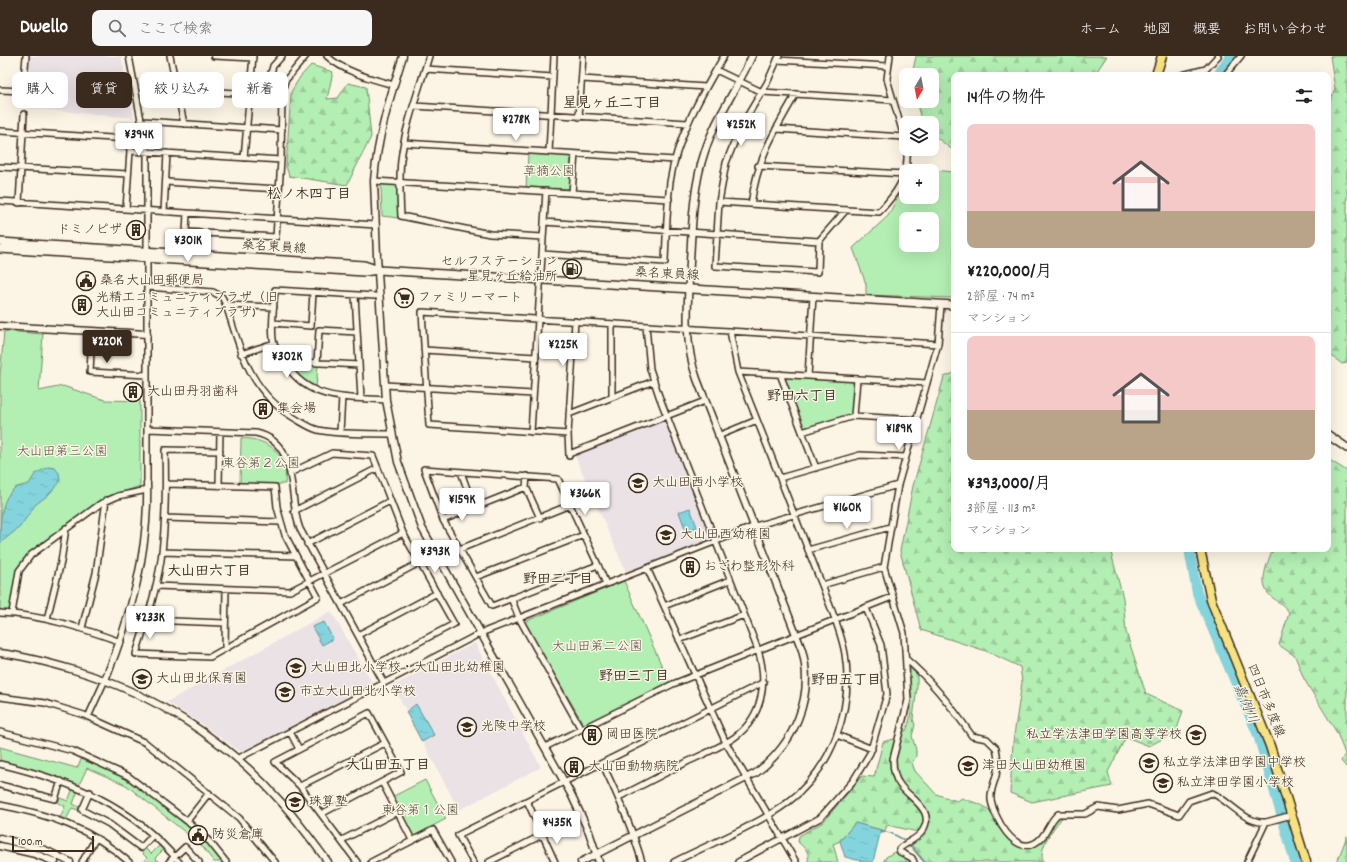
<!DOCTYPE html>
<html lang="ja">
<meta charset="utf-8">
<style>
:root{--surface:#fff;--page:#f6f6f6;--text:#202124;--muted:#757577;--line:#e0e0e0;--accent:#3b2a1e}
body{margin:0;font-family:Dekko,"Klee One",sans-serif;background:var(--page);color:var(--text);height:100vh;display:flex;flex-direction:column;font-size:15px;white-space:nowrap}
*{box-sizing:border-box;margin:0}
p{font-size:13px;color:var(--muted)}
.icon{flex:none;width:22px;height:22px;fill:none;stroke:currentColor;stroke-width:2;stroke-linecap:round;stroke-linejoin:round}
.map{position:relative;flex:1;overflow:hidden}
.drawer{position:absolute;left:951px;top:16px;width:380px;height:480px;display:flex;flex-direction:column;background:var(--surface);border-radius:8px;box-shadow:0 4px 16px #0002}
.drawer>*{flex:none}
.guide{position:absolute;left:12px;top:16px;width:380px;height:36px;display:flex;gap:8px}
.needle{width:26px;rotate:190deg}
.tools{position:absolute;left:899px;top:12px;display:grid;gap:8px}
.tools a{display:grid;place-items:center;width:40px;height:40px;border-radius:8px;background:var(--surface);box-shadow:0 4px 16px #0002;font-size:20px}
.scale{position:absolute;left:12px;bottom:10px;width:82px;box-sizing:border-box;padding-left:4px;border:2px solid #3b2a1e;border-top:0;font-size:11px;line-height:14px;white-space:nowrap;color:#3b2a1e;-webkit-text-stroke:3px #fcf5e5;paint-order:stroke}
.price{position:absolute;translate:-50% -34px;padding:0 9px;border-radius:4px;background:#fff;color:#222;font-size:13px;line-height:26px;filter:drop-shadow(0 1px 2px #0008)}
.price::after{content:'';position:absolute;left:50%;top:24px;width:12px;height:9px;margin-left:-6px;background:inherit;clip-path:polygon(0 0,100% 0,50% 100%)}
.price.selected{background:var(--accent);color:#fff}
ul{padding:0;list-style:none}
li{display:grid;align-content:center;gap:8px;height:212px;padding:0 16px}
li+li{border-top:1px solid var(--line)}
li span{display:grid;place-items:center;height:124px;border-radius:8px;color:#555}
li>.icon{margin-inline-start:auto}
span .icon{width:72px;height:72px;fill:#fffc;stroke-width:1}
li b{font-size:17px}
h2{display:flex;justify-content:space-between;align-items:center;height:48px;padding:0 16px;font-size:17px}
.pill{padding:0 14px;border-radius:8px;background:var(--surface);box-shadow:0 4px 16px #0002;font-size:14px;line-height:36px}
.pill.selected{background:var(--accent);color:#fff}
header{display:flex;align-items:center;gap:24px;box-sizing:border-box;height:56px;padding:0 20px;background:var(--accent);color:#fff}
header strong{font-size:19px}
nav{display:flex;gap:22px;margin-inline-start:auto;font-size:14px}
.search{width:280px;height:36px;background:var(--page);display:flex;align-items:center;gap:10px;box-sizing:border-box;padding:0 14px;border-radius:8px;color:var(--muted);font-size:15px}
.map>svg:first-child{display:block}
.built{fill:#eae2e5}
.green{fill:#b3eeb3;stroke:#778c68;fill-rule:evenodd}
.forest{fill:url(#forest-firs);stroke:#778c68}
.water{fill:url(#water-ripples);stroke:#679091}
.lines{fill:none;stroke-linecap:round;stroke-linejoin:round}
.stream{stroke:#679091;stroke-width:1.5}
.river{stroke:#84d4dd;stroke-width:10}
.minor-casing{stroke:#3b2a1e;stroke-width:8}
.tertiary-casing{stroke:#3b2a1e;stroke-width:9}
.secondary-casing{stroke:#3b2a1e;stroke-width:10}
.primary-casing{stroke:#3b2a1e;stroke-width:11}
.minor{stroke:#fcf5e5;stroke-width:5}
.tertiary{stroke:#fcf5e5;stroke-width:6}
.secondary{stroke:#fcf5e5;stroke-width:7}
.primary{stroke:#f6e281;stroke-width:8}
.labels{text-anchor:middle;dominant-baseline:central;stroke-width:3;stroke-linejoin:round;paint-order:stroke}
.park-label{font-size:13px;fill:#53513c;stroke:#fcf5e5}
.poi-label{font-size:13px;fill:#3b2a1e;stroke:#fcf5e5;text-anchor:start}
.street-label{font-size:13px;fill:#3b2a1e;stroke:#fcf5e5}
.neighbourhood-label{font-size:14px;font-weight:bold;fill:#3b2a1e;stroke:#fcf5e5}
.water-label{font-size:14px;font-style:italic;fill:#4d544e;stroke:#fcf5e5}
</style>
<header>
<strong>Dwello</strong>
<div class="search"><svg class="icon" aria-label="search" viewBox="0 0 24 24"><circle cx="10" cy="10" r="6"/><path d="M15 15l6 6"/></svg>ここで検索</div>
<nav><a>ホーム</a><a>地図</a><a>概要</a><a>お問い合わせ</a></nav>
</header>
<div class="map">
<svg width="1347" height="806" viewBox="0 0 1347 806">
<defs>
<pattern id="forest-firs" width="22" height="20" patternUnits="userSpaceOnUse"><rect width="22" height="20" fill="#b3eeb3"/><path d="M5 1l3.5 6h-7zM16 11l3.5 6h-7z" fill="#9bcc9a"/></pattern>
<pattern id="water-ripples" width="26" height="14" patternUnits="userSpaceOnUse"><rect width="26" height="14" fill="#84d4dd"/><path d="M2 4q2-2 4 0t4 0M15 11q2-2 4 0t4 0" fill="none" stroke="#73b6bd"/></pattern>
</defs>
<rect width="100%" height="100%" fill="#fcf5e5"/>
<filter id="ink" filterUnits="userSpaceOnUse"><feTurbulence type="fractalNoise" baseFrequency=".025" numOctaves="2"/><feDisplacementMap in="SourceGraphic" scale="8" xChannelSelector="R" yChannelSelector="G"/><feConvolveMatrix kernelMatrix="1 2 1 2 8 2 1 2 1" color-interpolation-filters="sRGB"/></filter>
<g filter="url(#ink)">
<path class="built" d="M29 0H121L134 62 27 52Z
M663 365 666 366 711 481 710 483 626 516 575 400Z
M331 555 373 628 242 695H239L202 668 167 646Z
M475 587 541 711 459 754 393 630Z"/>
<path class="green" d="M528 98 570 100 571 102 570 133 526 131Z
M913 112 954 116V242L866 239V228L853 192 888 160 906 125V141H932V115H911ZM906 163H932V189H906Z
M383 128 397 130 398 162 382 160 381 130Z
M4 275 43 278 39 335 63 330 105 344 140 345V430L101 444 29 497C15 514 14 532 10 553L8 555 0 554V320Z
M290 307 318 309 316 332 302 324 288 308Z
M785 321 852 325 854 328 852 357 851 359 803 372Z
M241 382C269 383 289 398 285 428H240Z
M624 525 669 626 584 669 524 566Z
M0 691 77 712 82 702 129 724 189 771 209 789 223 806H214L201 789 126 729 87 712 79 729 42 716 0 706Z
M425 724 446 763 414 780 412 779 392 741Z
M73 732 78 734 73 748 79 751 78 754 72 752 66 764 60 762 65 750 58 747 60 742 68 745Z
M160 789 164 793 155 802 159 806H143L147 802 141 796 145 792 151 798Z"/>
<path class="forest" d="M916 0H1107L1097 15V19H954V95L932 78V67H922L916 45H932V19H912Z
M1330 0H1347V307L1342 308 1328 297V51L1335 33Z
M311 9 333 16 327 43 338 42 348 27 366 31 371 81 347 129 289 120 286 110 291 36 300 21Z
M954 317V493H1110L1123 542 1126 576 1146 638 1183 655 1176 676 1149 690 1126 681 1108 716 1112 730 1032 746 1010 737 1013 686 1022 626 1020 611 986 595 921 574 900 495 913 430 944 321Z
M1328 403 1347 415V712L1341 705 1345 698 1337 677 1304 623 1295 600 1279 589 1289 557C1286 550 1279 547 1273 542 1256 530 1267 508 1273 493H1328Z
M909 612 917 618V631L913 663 915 669 912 680 916 694V700L912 707 915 715 936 738 957 745 962 742C971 746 980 747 988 753 1001 765 1004 794 1028 792 1049 791 1049 762 1063 761 1054 771 1038 791 1043 806H925L911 788 922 779 927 756C923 746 916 742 909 735 889 717 897 697 903 675H906C915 654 910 634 909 612Z
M893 683 895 685C892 695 889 706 892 716 894 723 897 730 902 735 914 748 933 755 918 776L887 769 885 775 855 767 840 785 833 788 838 806H808C810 795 805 793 798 786L799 780 823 766 862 720 874 721 883 686Z
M1347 780V806H1337Z
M894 796 907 801 913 806H883L886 801Z"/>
<path class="water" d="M37 37H58V49L38 48Z
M48 411 55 412 59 417 60 426 48 439 35 449 20 471 0 487C0 468 0 440 17 431 21 430 25 429 29 428L35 418Z
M690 452 697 471 686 475 679 456Z
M324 566 333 583 322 589 312 571Z
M416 648 434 679 422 686 406 656Z
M855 767 881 774 873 806H865L845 801 840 785Z"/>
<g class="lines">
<path class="stream" d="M880 775 891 777 906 785
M909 788 924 806"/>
<path class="river" d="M1218 19 1230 0
M1189 493 1197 537 1258 679 1295 806"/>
<defs>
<path id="minor" d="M129 0 147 96V427
M170 0 184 68
M214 0 253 2
M327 0C344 16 372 23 394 29
M429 0C419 34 405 69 401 104 399 123 400 142 401 160L490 178 543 181
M779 0 767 27 740 72 726 107 719 146 715 210 818 216 819 185 846 154
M890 0 887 23 906 88
M777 4 887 10
M425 13 553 21
M716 14 762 36 893 44
M1182 19 1206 13 1218 0
M1225 19 1241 0
M582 23 706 31
M177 33 265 39 273 10 282 0
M0 34 23 35 26 0
M414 50 688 67
M579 61 583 0
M143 65 282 74
M776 73 904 81
M0 75 128 83 130 95 126 153
M404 87 549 96 554 0
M130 95 281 104
M549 96 675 104
M244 102 253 0
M758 110 905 118
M0 111 128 118
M374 125 669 143
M166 126 279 133
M572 137 575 98
M0 145 376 169
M719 146 879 156C897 137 909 120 907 93
M19 147 24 58
M751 148C758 101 773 78 796 38
M164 156 167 97
M187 157 186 176 276 181 281 104 282 36 285 25 306 0
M544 166 819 185
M542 198 665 206C666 179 667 152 670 126 677 80 701 40 724 0
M147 231 213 236 222 241 226 249C241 295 250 337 296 363 303 367 310 372 318 374 340 379 369 377 392 378
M355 239 361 342
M375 240 275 234C274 249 271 267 273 283 273 289 278 296 282 302 306 346 344 341 386 344
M226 249 274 251
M273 267 311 270 313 236
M730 275 738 316 822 529 884 511
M92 276 90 316 147 319
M424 294 536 301
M241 298 274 287
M283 305 359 309
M317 307 319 274 357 276
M738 316 927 327
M780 318 816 412
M808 320 813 240
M385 329 533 338
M612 341V268
M569 358 654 325
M854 360 857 323
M147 373 256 377C301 387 287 441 300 473L384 627
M340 376 342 341
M531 376 546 135
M802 376 854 360 917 364
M568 378 429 369 422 256 938 288
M718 380 757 364
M569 398 705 345
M569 400 568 378 575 265
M424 413 558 423 598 509 492 550 443 464Z
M461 416 474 452
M290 417 332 397 373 400 403 477 454 568 375 609
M527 420 526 431 540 462
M780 422 860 399 906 401
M166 428 275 431 277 451 285 479 318 541 210 601 136 598C146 567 156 536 161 504 166 467 166 430 165 394L220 395
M219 430 220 376
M294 455 378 412
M165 462 280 466
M443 464 526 431
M307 488 390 445
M808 494 890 471
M162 496 296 500
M439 504 460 493 570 449
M598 509 606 528
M647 512 726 687 796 806
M476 521 584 479
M156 530 290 535 403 477
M511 542 519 562 581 673
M341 548 419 507
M664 550 730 524
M0 557C42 559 82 572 121 586
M12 557 19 515 31 499 100 448 118 440 147 434
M47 563 61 506 66 472
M147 564 225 567
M82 572 96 517 106 444
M358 579 437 537
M679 584 744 559
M225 592 226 533
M906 603C932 625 953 652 972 680L987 683 996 692C998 700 998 712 996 720 994 728 990 734 991 744 994 761 1014 799 1035 787 1047 781 1048 766 1058 758H1085L1098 751 1118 754 1148 748 1179 759 1189 745 1212 737C1230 745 1245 768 1266 766
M0 641 45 647 84 659 146 687 239 762 275 806
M88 661 105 624
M0 676 73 695 128 720 187 765 210 786 226 806
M290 676 299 693
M837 679 872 693
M545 691 673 628 892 541
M237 703 481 577 755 470 898 429
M602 707C618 740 632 771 642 806
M0 708C71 725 131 748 179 806
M382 726 412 784
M0 729 55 743 61 725
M300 730 385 687
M90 736 82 754 109 768 141 792 153 779
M619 741C642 729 666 717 689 705 704 698 721 691 735 681 763 660 768 626 758 594L659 340 650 313 646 270
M527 745 555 806
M0 749C48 758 92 773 129 806
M321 758 401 716 369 657 275 706 300 730 357 806
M187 765 209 737
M342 784 397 756
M82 806 96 782
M169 806 185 791 199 806
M371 806 433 774 451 806
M473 806 458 779 764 626
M489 806 544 778
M674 806C709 788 756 770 787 747 832 713 854 653 845 598 841 574 830 551 822 529
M738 806 820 762 853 725 870 697 887 638 881 589 866 552
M914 806 912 802 900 796 899 793C905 787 915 784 921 777 938 755 910 743 900 729 894 722 893 712 893 703L908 644 904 577 884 511 898 429 938 288 941 249
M1247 806 1266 766 1292 759"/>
<path id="tertiary" d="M403 0C390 41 377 82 374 125L377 200 386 344 398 406 422 472 571 738 589 776 599 806
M0 270 147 278
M0 597C25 600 50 607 74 614 154 638 226 683 281 746 298 765 313 786 328 806
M105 624C131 561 149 496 147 427
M0 782 45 794 70 806
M0 790 35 798 55 806
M581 806 756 717C794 688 815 642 802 594L697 323C683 285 688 246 690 206 692 169 693 130 705 95 716 61 737 33 752 0"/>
<path id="secondary" d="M0 186 364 209 376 213
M0 193 364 216 378 214 954 249
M1328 379 1347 392"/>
<path id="primary" d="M1156 19 1162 0
M1200 493 1211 544 1270 690 1306 806"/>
</defs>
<use href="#minor" class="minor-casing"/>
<use href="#tertiary" class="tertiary-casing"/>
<use href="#secondary" class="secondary-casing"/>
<use href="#primary" class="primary-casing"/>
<use href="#minor" class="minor"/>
<use href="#tertiary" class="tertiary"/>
<use href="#secondary" class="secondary"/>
<use href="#primary" class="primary"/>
</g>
</g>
<defs>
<symbol id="building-ring" viewBox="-11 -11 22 22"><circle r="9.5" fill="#fcf5e5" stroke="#3b2a1e" stroke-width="1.5"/><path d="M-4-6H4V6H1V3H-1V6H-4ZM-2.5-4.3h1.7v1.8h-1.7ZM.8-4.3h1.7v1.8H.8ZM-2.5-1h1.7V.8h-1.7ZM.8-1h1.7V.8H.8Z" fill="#3b2a1e"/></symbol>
<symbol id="fuel-ring" viewBox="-11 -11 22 22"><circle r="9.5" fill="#fcf5e5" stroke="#3b2a1e" stroke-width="1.5"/><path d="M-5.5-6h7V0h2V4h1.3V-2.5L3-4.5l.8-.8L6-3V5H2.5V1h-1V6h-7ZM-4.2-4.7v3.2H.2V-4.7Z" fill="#3b2a1e"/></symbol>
<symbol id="civic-ring" viewBox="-11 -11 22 22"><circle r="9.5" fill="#fcf5e5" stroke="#3b2a1e" stroke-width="1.5"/><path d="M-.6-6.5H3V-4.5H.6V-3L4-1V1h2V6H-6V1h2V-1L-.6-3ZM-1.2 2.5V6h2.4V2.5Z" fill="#3b2a1e"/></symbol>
<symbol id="supermarket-ring" viewBox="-11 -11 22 22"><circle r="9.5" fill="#fcf5e5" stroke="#3b2a1e" stroke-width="1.5"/><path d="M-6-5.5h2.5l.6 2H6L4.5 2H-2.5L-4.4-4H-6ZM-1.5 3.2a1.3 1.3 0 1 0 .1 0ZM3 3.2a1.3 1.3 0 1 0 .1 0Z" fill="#3b2a1e"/></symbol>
<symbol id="school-ring" viewBox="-11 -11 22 22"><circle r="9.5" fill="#fcf5e5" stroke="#3b2a1e" stroke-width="1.5"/><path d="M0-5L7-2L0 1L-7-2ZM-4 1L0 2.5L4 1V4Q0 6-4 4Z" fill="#3b2a1e"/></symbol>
</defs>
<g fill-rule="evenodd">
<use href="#building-ring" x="125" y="163" width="22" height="22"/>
<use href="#fuel-ring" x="561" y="202" width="22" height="22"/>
<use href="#civic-ring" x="75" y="214" width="22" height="22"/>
<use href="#supermarket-ring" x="393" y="231" width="22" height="22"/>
<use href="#building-ring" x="71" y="238" width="22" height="22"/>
<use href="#building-ring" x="122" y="325" width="22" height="22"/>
<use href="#building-ring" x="252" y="342" width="22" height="22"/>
<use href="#school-ring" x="627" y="416" width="22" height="22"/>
<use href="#school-ring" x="655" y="468" width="22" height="22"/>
<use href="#building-ring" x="679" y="500" width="22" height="22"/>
<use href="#school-ring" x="285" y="601" width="22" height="22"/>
<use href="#school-ring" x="131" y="612" width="22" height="22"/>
<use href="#school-ring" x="274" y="625" width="22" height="22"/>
<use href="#school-ring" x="456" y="660" width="22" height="22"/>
<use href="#building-ring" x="581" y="668" width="22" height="22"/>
<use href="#school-ring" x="1185" y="668" width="22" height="22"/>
<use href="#school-ring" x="1138" y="696" width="22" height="22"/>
<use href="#school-ring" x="957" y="699" width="22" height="22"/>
<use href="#building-ring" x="563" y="700" width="22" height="22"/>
<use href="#school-ring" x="1152" y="716" width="22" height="22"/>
<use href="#school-ring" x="284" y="735" width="22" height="22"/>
<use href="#civic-ring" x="187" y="768" width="22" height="22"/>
</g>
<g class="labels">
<g class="park-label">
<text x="549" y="116">草摘公園</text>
<text x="62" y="396">大山田第三公園</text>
<text x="261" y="408">東谷第２公園</text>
<text x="597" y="591">大山田第二公園</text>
<text x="420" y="755">東谷第１公園</text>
</g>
<g class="poi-label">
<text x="122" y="174" text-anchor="end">ドミノピザ</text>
<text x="558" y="206" text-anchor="end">セルフステーション<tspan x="558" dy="15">星見ヶ丘給油所</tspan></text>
<text x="100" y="225">桑名大山田郵便局</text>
<text x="96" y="242">光精工コミュニティプラザ（旧<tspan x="96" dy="15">大山田コミュニティプラザ)</tspan></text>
<text x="418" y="242">ファミリーマート</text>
<text x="147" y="336">大山田丹羽歯科</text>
<text x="277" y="353">集会場</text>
<text x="652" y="427">大山田西小学校</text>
<text x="680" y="479">大山田西幼稚園</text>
<text x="704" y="511">おざわ整形外科</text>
<text x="310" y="612">大山田北小学校・大山田北幼稚園</text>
<text x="156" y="623">大山田北保育園</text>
<text x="299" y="636">市立大山田北小学校</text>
<text x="481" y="671">光陵中学校</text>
<text x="606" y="679">岡田医院</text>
<text x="1182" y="679" text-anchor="end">私立学法津田学園高等学校</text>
<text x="1163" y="707">私立学法津田学園中学校</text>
<text x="982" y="710">津田大山田幼稚園</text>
<text x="588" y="711">大山田動物病院</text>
<text x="1177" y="727">私立津田学園小学校</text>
<text x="309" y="746">珠算塾</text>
<text x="212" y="779">防災倉庫</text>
</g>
<g class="street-label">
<text transform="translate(274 192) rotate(4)">桑名東員線</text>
<text transform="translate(667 219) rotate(3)">桑名東員線</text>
<text transform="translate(1265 645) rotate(68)">四日市多度線</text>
</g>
<g class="neighbourhood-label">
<text x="612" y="48">星見ヶ丘二丁目</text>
<text x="309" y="139">松ノ木四丁目</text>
<text x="802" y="341">野田六丁目</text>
<text x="209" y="516">大山田六丁目</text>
<text x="558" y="524">野田二丁目</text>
<text x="634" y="621">野田三丁目</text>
<text x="846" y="625">野田五丁目</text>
<text x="388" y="710">大山田五丁目</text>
</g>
<g class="water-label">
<text transform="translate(1245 648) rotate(67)">嘉例川</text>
</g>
</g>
</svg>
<div class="tools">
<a><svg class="needle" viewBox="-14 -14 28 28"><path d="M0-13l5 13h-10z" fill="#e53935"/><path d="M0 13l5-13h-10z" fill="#757577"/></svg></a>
<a><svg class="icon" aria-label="layers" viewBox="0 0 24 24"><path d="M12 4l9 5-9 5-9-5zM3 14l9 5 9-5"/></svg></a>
<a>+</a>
<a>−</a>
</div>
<div class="scale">100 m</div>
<b class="price" style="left:516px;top:86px">¥278K</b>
<b class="price" style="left:741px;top:91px">¥252K</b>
<b class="price" style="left:139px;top:101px">¥394K</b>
<b class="price" style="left:188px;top:207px">¥301K</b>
<b class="price selected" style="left:107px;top:308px">¥220K</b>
<b class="price" style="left:563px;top:311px">¥225K</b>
<b class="price" style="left:287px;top:323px">¥302K</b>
<b class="price" style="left:899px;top:395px">¥189K</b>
<b class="price" style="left:585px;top:460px">¥366K</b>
<b class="price" style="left:462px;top:466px">¥159K</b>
<b class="price" style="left:847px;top:474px">¥160K</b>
<b class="price" style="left:435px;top:518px">¥393K</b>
<b class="price" style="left:150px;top:584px">¥233K</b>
<b class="price" style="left:557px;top:789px">¥435K</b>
<div class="guide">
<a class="pill">購入</a>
<a class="pill selected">賃貸</a>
<a class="pill">絞り込み</a>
<a class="pill">新着</a>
</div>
<section class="drawer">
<h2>14件の物件<svg class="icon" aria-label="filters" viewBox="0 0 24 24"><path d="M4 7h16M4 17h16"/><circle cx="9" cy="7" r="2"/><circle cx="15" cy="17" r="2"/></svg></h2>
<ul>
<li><span style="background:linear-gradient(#f6c9c9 70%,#b9a48a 0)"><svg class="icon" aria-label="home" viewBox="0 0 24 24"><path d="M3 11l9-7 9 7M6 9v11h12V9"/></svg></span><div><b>¥220,000/月</b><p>2部屋 · 74 m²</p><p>マンション</p></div></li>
<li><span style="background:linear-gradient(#f6c9c9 60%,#b9a48a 0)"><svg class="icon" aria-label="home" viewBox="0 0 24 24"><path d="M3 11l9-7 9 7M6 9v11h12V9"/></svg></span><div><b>¥393,000/月</b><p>3部屋 · 113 m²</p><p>マンション</p></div></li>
</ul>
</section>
</div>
